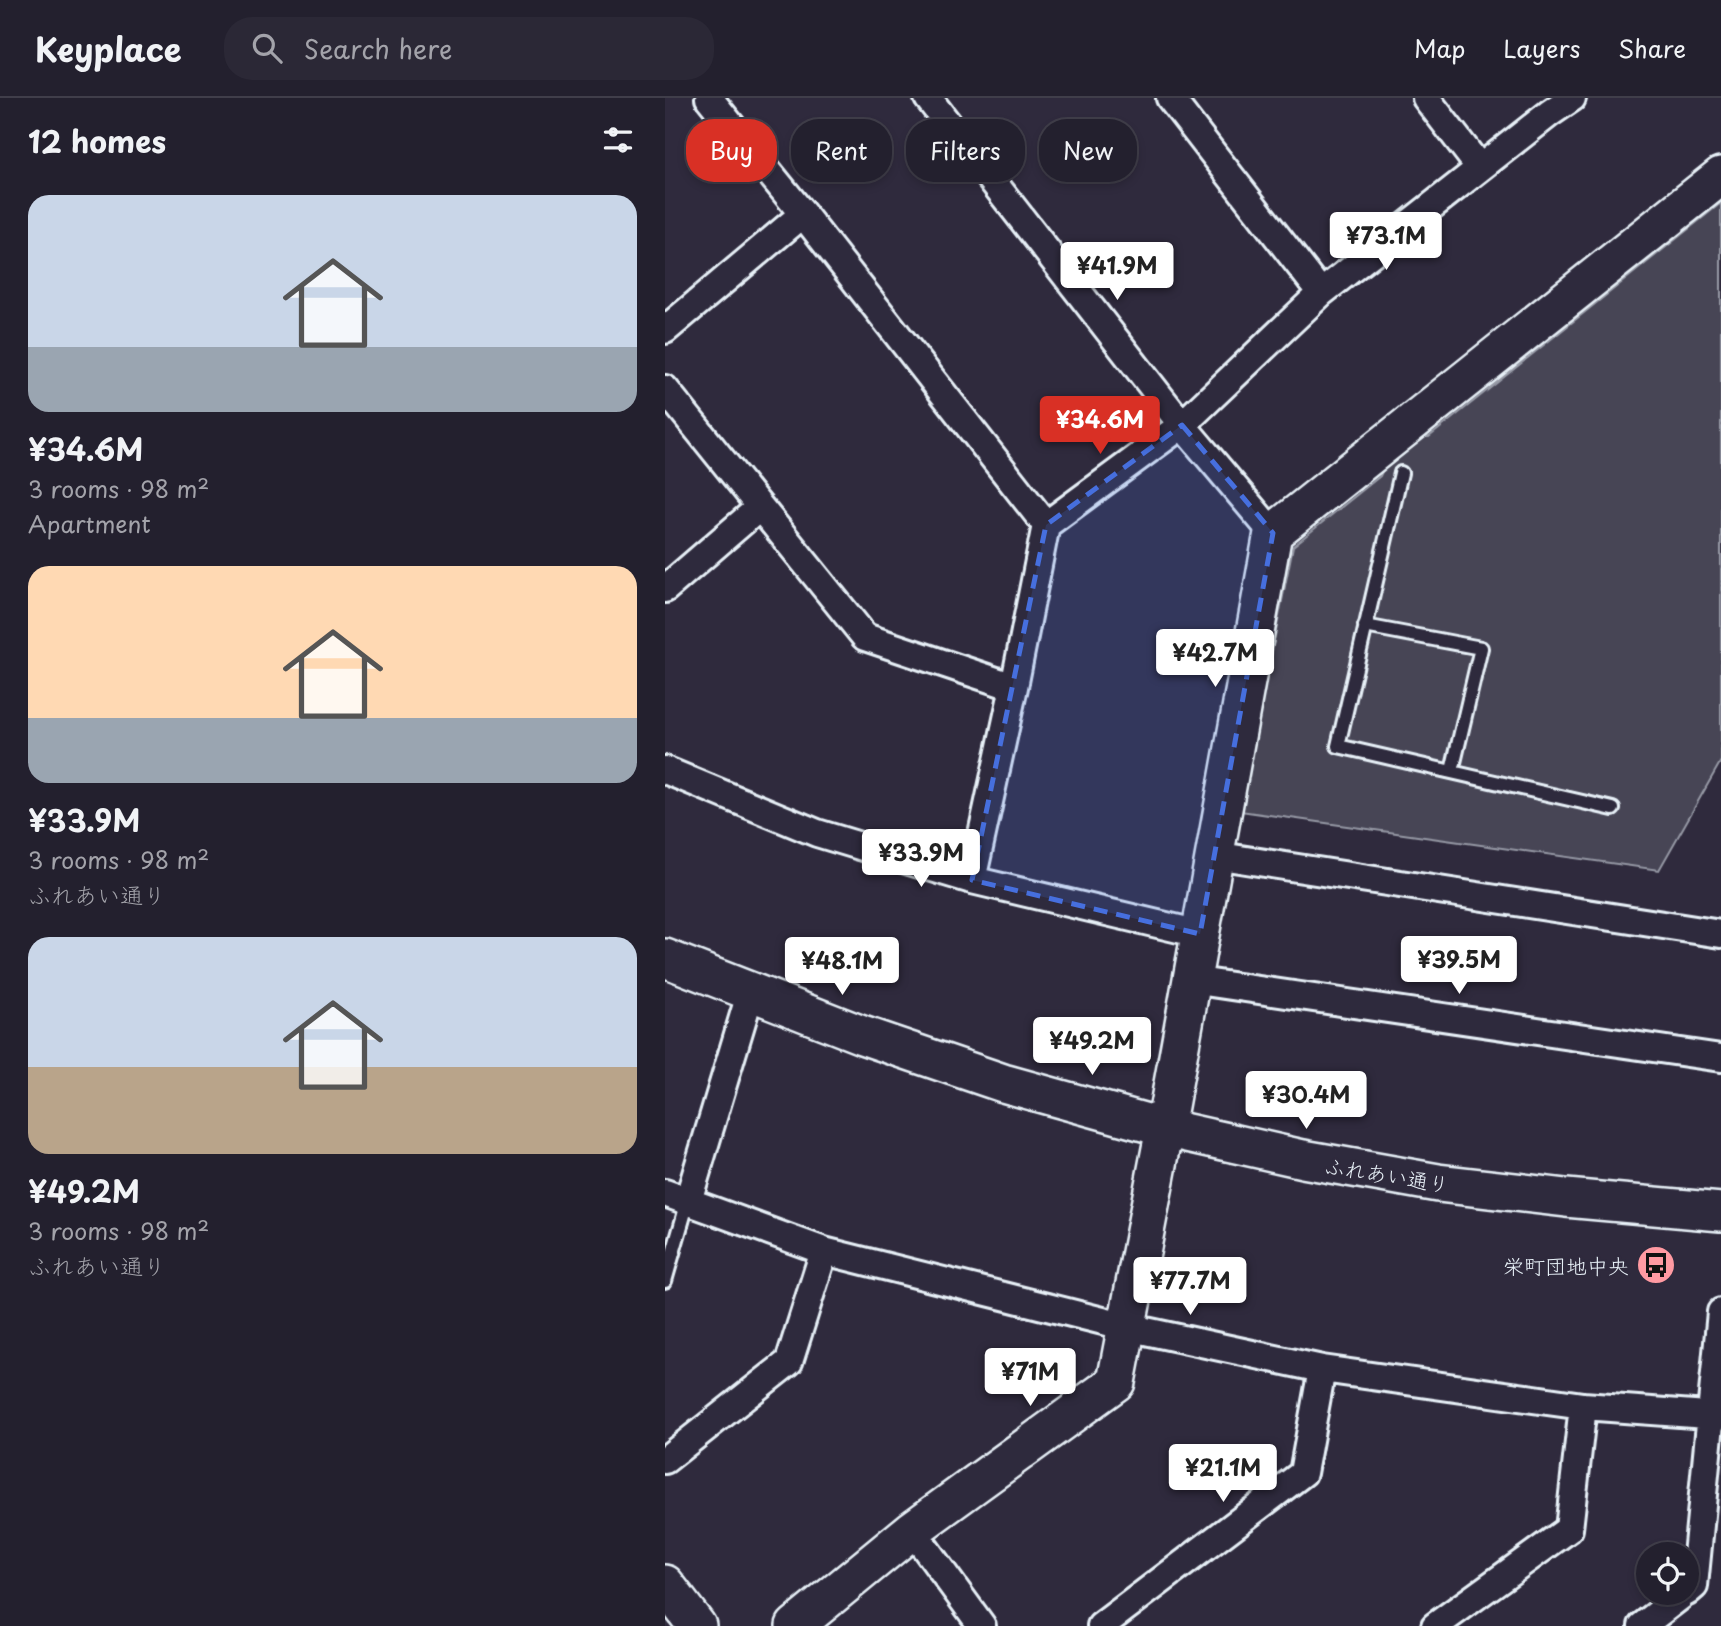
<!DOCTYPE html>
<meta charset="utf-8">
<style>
:root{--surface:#23202e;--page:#2b2836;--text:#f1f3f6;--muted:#a3a3aa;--line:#403e4a;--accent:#d93025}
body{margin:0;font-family:"Playpen Sans","Klee One",sans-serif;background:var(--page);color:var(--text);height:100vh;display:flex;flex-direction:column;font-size:26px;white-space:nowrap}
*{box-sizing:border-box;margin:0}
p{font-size:23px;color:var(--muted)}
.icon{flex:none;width:38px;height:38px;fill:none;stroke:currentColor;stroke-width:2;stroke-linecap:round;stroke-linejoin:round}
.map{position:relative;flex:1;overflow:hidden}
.sheet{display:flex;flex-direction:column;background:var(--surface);width:665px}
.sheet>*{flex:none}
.hud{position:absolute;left:21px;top:21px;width:665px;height:63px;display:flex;gap:14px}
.buttons{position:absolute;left:971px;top:1444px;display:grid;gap:14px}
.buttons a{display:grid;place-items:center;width:63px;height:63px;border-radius:50%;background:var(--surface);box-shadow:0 4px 10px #0003,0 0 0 2px var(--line);font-size:35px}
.price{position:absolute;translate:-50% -60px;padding:0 16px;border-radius:7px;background:#fff;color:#222;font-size:23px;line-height:46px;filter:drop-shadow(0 2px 4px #0008)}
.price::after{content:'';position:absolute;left:50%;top:42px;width:21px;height:16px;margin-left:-10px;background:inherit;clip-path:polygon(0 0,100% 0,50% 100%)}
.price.selected{background:var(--accent);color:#fff}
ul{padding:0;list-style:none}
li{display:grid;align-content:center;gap:14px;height:371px;padding:0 28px}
li span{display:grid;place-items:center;height:217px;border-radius:21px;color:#555}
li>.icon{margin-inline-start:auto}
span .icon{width:126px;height:126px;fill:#fffc;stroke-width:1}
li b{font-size:30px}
h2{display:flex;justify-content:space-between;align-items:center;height:84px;padding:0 28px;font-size:30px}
.tag{padding:0 24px;border-radius:28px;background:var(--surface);box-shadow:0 4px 10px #0003,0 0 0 2px var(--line);font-size:24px;line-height:63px}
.tag.selected{background:var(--accent);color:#fff}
header{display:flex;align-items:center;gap:42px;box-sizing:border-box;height:98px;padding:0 35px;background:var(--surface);border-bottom:2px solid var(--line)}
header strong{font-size:33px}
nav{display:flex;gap:38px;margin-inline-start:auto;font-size:24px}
.search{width:490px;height:63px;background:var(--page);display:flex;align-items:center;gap:18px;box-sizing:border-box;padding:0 24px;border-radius:28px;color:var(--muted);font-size:26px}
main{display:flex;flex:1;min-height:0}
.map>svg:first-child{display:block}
.green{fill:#464455;stroke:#979aa6;stroke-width:2}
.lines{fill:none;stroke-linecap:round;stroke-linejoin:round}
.lane-casing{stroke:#e8f1f8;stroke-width:18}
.street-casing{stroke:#e8f1f8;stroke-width:32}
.secondary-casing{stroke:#e8f1f8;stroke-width:42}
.lane{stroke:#2f2a3d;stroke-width:12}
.street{stroke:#2f2a3d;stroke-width:26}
.secondary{stroke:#2f2a3d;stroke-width:37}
.marked{fill:#466fde;fill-opacity:0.2;stroke:#466fde;stroke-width:5;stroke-dasharray:14 9;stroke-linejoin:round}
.labels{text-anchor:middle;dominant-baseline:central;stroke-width:5;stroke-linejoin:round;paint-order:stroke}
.street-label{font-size:21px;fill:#e8f1f8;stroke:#2f2a3d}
.poi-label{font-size:21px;fill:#e8f1f8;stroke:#2f2a3d;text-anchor:end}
</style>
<header>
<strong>Keyplace</strong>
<div class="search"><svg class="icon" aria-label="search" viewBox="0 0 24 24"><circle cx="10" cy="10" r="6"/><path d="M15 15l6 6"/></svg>Search here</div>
<nav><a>Map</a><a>Layers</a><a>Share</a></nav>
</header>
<main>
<section class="sheet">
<h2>12 homes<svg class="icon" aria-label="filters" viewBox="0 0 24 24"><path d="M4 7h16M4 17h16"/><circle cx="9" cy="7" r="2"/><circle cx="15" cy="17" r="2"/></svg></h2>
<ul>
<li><span style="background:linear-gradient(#c9d6e8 70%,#9aa5b1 0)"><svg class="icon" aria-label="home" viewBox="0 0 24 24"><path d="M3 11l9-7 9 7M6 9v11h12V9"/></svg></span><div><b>¥34.6M</b><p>3 rooms · 98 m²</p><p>Apartment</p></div></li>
<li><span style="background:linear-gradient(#ffd9b3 70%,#9aa5b1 0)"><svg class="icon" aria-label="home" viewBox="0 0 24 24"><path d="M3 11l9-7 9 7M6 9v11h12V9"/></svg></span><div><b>¥33.9M</b><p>3 rooms · 98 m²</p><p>ふれあい通り</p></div></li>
<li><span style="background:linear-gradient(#c9d6e8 60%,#b9a48a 0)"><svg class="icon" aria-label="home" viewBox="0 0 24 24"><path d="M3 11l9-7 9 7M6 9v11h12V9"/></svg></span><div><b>¥49.2M</b><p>3 rooms · 98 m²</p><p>ふれあい通り</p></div></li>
</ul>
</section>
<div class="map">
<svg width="1056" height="1528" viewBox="0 0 1056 1528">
<rect width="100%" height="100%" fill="#2f2a3d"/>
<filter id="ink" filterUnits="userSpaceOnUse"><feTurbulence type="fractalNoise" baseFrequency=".0143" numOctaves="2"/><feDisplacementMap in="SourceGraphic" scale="14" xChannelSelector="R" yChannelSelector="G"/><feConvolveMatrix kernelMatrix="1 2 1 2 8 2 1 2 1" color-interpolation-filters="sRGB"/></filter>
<g filter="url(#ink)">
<path class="green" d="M1056 105V663L994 772 575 713 628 448 715 378 724 358 760 339H764Z"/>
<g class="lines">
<defs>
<path id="lane" d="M736 375 673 648 948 711
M700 528 816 550 787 673
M0 1183 23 1103"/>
<path id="street" d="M44 0 138 116 381 427
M263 0 517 327 608 435
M505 0 656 195
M761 0 815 70
M0 232 138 116
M0 291 200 539 349 589
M0 491 95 409
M0 672 152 735 307 782 535 836
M549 757 1056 836
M307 782 349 589 381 427 517 327 656 195 885 15 907 0
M526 882 1056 960
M0 1095 159 1153 462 1229 657 1271 918 1308 1056 1318
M23 1103 86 893
M0 1362 124 1264 159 1153
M247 1432 317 1528
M1022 1494 1029 1488 1056 1214
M436 1528 638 1375 657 1271
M770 1528 904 1431 918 1308
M977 1528 1021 1494"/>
<path id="secondary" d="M0 860 197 937 338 985 500 1030 638 1061 773 1085 901 1100 1056 1114
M0 1486 32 1528
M130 1528 247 1432 451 1284 500 1030 608 435 1056 78"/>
</defs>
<use href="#lane" class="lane-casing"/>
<use href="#street" class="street-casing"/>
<use href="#secondary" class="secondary-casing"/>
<use href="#lane" class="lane"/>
<use href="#street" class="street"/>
<use href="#secondary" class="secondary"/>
</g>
</g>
<path class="marked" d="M517 327 608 435 535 836 307 782 381 427Z"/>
<defs>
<symbol id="bus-disc" viewBox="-11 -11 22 22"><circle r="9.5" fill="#ff9aa2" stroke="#2f2a3d"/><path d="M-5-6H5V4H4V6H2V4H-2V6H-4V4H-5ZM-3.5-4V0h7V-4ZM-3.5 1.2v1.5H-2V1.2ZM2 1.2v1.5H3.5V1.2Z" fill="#111"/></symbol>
</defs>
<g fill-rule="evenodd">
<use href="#bus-disc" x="969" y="1145" width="44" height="44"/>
</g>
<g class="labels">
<g class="street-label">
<text transform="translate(722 1076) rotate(9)">ふれあい通り</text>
</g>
<g class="poi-label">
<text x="964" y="1167">栄町団地中央</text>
</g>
</g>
</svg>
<div class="buttons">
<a><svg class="icon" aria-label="locate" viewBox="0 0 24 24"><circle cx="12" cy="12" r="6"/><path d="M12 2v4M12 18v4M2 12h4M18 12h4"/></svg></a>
</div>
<b class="price" style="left:721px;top:174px">¥73.1M</b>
<b class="price" style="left:452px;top:204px">¥41.9M</b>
<b class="price selected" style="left:435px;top:358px">¥34.6M</b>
<b class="price" style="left:550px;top:591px">¥42.7M</b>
<b class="price" style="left:256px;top:791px">¥33.9M</b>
<b class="price" style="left:794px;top:898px">¥39.5M</b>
<b class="price" style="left:177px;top:899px">¥48.1M</b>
<b class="price" style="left:427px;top:979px">¥49.2M</b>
<b class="price" style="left:641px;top:1033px">¥30.4M</b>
<b class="price" style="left:525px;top:1219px">¥77.7M</b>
<b class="price" style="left:365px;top:1310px">¥71M</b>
<b class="price" style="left:558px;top:1406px">¥21.1M</b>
<div class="hud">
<a class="tag selected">Buy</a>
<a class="tag">Rent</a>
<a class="tag">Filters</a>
<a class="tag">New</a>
</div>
</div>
</main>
